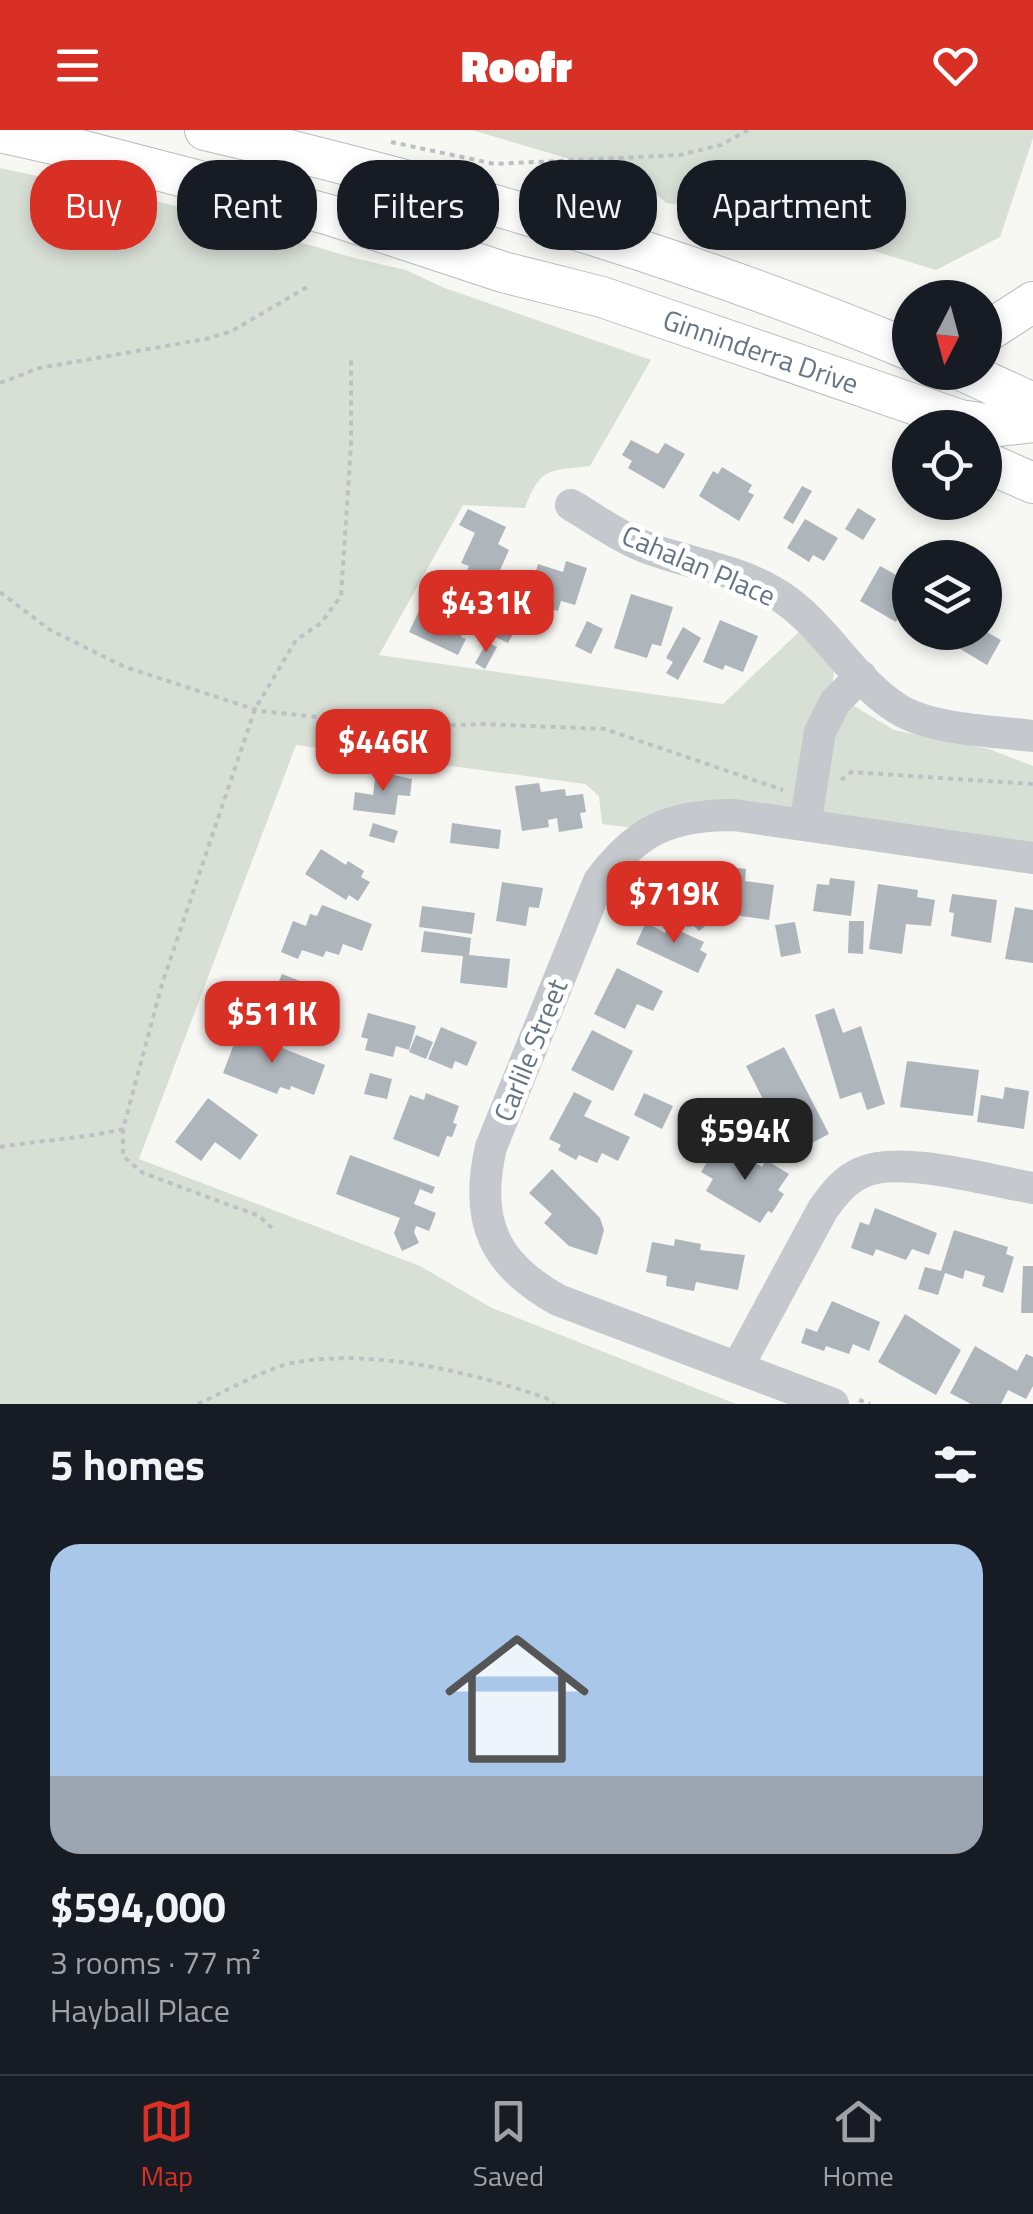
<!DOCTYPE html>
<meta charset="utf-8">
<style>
:root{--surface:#171b24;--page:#242831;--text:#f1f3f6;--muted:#9ea1a6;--line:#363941;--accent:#d93025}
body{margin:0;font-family:"Titillium Web",sans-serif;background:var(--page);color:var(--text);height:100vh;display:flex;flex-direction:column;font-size:38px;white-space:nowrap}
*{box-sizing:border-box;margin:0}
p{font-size:32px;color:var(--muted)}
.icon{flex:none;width:55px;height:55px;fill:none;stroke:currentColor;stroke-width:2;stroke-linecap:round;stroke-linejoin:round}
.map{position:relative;height:1274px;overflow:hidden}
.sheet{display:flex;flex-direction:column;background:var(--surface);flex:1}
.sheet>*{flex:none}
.top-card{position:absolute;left:30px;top:30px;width:975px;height:90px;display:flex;gap:20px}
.needle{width:65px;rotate:186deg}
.buttons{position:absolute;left:892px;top:150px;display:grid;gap:20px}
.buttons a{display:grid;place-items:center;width:110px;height:110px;border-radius:50%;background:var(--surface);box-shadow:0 5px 15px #0003;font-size:50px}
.price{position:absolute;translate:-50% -85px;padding:0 22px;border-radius:20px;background:var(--accent);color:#fff;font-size:32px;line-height:65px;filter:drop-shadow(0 2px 5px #0008)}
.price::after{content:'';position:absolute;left:50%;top:60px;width:30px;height:22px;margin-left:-15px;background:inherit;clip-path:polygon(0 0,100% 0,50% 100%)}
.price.on{background:#222;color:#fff}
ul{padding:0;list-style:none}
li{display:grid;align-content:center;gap:20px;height:530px;padding:0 50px}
li span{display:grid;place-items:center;height:310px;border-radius:30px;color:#555}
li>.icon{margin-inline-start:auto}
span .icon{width:180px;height:180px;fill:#fffc;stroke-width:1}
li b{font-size:42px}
h2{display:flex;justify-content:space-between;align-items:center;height:120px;padding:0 50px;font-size:42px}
.chip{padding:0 35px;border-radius:40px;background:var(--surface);box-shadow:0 5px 15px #0003;font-size:35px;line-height:90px}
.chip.on{background:var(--accent);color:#fff}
header{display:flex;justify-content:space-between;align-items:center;height:130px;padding:0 50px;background:var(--accent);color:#fff;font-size:45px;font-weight:800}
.menu{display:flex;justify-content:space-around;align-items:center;height:140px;border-top:2px solid var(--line);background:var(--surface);font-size:28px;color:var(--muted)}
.menu a{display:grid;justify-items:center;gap:5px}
.menu .on{color:var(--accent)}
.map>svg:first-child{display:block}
.green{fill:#d8dfd5}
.building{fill:#aeb5bb}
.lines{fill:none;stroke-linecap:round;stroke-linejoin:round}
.major-casing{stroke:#b8bcc0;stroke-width:42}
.path{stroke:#bec1c3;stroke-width:4;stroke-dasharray:5 5;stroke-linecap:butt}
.minor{stroke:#c5c8cc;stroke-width:32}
.major{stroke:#fff;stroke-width:40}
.labels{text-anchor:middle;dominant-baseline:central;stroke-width:10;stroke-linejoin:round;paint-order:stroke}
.street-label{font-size:28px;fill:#657586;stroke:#fff}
</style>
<header><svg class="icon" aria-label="menu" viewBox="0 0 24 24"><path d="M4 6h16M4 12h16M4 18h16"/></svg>Roofr<svg class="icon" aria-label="heart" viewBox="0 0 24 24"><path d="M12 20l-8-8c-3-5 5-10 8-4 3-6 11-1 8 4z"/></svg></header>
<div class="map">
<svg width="1033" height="1274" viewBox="0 0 1033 1274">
<rect width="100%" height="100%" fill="#f7f7f4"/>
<path class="green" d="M472 0H1033V8L1000 107 936 140 737 79 666 73 647 56 648 52Z
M0 38 168 74 358 129 406 140 442 157 651 230 590 336C549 341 541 336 525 378L463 375 379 525 723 574 802 499 835 536 831 562 894 600 989 619 1033 636V719L914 700 635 698 602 694 599 666 585 654 296 615 139 1029 420 1136 492 1178 736 1274H0Z"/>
<path class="building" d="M631 310 658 324 665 313 685 324 664 359 628 338 632 331 622 325Z
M722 337 752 355 748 362 754 365 739 391 699 366 713 341 718 344Z
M802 356 812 361 793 394 783 388Z
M858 378 876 389 863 410 845 399Z
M468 379 506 397 498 414 509 420 496 449 491 447 480 472 457 462 469 436 461 433 475 403 459 395Z
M805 389 838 408 824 431 813 425 809 432 787 418Z
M566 431 587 438 575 475 561 471 558 481 527 471 538 434 563 442Z
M880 436 900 447 894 458 910 468 896 492 860 471Z
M441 460 475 477 461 507 466 509 458 525 409 502 427 464 437 469Z
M631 464 673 477 661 516 652 514 647 528 614 518Z
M509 467 528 477 508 513 489 504Z
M720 490 758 506 743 542 725 535 723 540 703 532Z
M587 491 603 499 591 524 575 516Z
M683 497 701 508 678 550 666 543 673 532 666 528Z
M985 501 1001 510 987 535 947 511 952 502Z
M487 512 497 517 485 539 475 533Z
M376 641 412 649 410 666 398 665 395 685 353 680 355 662 373 665Z
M539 653 541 662 565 659 566 666 583 664 586 682 580 683 583 698 559 702 557 688 548 690 549 697 522 701 515 656Z
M373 693 398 701 394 713 369 706Z
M452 693 501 700 499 719 450 713Z
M321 719 346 735 348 731 364 741 361 747 370 752 358 771 349 765 346 770 305 744Z
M707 734 746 739 745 751 774 755 769 790 726 784 729 763 704 760Z
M830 748 855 751 851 786 813 781 817 754 829 755Z
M502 752 543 758 539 778 529 777 526 796 496 791Z
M878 754 918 760 917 767 935 770 931 796 906 794 902 824 869 819Z
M675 756 709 793 699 801 694 796 687 797 659 771Z
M952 764 997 770 991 813 951 806 954 783 949 782Z
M322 775 372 794 362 821 343 814 339 825 326 821 323 827 302 820 298 829 281 822 293 791 306 796 310 784 317 786Z
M422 776 475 783 472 804 419 797Z
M1015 777 1033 780V833L1005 829Z
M849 791H864L863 824 848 823Z
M646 792 665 803 669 796 704 812 700 820 707 824 698 843 636 814Z
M795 792 801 823 781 827 775 795Z
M424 801 471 808 469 825 510 829 507 858 460 853 463 826 421 822Z
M617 838 663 861 653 881 637 874 625 899 594 884Z
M282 844 323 860 308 899 304 897 298 912 281 906 288 889 276 882 283 863 275 860Z
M834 878 843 903 861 896 885 974 867 980 861 962 840 969 815 885Z
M368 883 416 896 409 920 396 916 393 927 365 920 368 909 361 907Z
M441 897 477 912 467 936 455 931 452 939 428 929Z
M592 900 633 921 613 961 571 940Z
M239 901 325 935 314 965 291 956 290 960 280 957 277 964 223 943Z
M416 905 433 912 426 929 409 922Z
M784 917 829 1004 808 1015 802 1003 785 1012 746 936Z
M907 931 979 940 973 986 900 977Z
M370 943 392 949 387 969 364 964Z
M1005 957 1029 961 1024 999 977 992 981 965 1003 969Z
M574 962 592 971 584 986 630 1007 618 1031 602 1023 597 1033 579 1025 576 1030 558 1020 561 1015 549 1009Z
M426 963 459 976 453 993 457 994 452 1007 447 1006 439 1027 393 1009 410 965 424 970Z
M644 963 673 976 662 999 634 985Z
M208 968 258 1005 240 1030 215 1012 201 1031 175 1012Z
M717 1016 738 1028 741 1024 762 1037 766 1030 789 1044 778 1060 784 1064 772 1083 768 1081 760 1093 706 1061 713 1049 701 1042Z
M350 1025 435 1057 432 1064 420 1059 414 1074 436 1083 429 1101 416 1096 414 1102 419 1113 402 1121 394 1103 400 1088 336 1064Z
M552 1039 600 1088 604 1100 597 1125 569 1116 544 1093 552 1084 529 1063Z
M875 1078 937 1103 929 1125 912 1119 906 1130 876 1119 873 1126 851 1118 860 1092 869 1095Z
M954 1100 1008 1117 1006 1124 1014 1127 1003 1163 982 1156 985 1146 965 1140 963 1149 945 1143 938 1165 918 1159 925 1137 941 1141Z
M675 1109 701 1114 700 1120 745 1125 738 1160 696 1152 694 1161 666 1156 667 1146 646 1142 652 1112 674 1116Z
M1023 1136H1033V1183H1021Z
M832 1171 880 1192 869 1221 853 1214 849 1224 826 1216 824 1221 801 1213 806 1198 817 1202Z
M905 1184 961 1220 936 1265 878 1232Z
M975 1216 1017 1241 1026 1224 1033 1227V1256L1026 1269 1008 1260 1001 1274H971L950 1263Z"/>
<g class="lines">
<defs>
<path id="major" d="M205 0C446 56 682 125 910 220
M0 2 80 20 330 85 503 142 602 167 960 290 999 296 1033 292
M985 203 1033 172
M965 242 1033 273
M985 332 1033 353"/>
</defs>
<use href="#major" class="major-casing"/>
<path class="path" d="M391 12 495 34 680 25 721 15 748 0
M0 253 39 238 206 209 232 201 307 157
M0 462 50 500 125 537 260 581 412 597 481 594 605 599 783 660
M841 650 851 642 1033 654
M0 1017C41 1010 82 1009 123 999
M272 1098 259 1086 143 1043 123 1026V999L162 854 255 579 296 510 321 493 341 466 351 315V228
M859 1270 870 1274
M198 1274C224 1262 270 1236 297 1232 376 1219 471 1242 546 1268L554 1274"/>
<path class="minor" d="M571 375C595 389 619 407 645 417 687 433 736 439 775 463 824 492 850 549 898 579 932 600 994 601 1033 606
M805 695 820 602 835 572 861 546
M737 1238 823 1079C834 1064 845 1049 863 1042 901 1025 990 1051 1033 1058
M833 1274 558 1170C493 1134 474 1090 491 1017L599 751C637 700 670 685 734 685L1033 728"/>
<use href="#major" class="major"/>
</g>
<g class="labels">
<g class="street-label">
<text transform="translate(761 221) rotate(19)">Ginninderra Drive</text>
<text transform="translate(699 435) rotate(23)">Cahalan Place</text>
<text transform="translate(530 920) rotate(-68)">Carlile Street</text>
</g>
</g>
</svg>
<div class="buttons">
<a><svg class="needle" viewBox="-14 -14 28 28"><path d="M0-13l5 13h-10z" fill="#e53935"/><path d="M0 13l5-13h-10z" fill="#9ea1a6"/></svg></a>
<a><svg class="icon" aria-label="locate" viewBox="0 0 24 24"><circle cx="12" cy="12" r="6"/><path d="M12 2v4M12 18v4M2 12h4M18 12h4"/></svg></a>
<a><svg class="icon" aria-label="layers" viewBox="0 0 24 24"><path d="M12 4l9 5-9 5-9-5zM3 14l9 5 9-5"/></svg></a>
</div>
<b class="price" style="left:486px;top:525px">$431K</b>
<b class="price" style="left:383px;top:664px">$446K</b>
<b class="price" style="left:674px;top:816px">$719K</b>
<b class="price" style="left:272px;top:936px">$511K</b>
<b class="price on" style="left:745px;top:1053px">$594K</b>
<div class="top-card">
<a class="chip on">Buy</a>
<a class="chip">Rent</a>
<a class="chip">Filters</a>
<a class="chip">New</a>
<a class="chip">Apartment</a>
</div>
</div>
<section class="sheet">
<h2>5 homes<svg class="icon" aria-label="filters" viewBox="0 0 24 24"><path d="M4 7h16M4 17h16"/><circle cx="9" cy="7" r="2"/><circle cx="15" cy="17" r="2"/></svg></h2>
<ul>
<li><span style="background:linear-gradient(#a9c7e8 75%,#9aa5b1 0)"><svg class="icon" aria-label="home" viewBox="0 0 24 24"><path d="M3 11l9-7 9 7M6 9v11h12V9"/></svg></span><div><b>$594,000</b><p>3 rooms · 77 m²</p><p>Hayball Place</p></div></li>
</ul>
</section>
<nav class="menu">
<a class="on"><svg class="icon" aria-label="map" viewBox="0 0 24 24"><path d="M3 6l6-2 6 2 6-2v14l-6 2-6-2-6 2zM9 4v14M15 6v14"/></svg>Map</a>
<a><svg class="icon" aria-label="saved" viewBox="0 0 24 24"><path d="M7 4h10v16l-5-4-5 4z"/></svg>Saved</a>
<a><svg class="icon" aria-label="home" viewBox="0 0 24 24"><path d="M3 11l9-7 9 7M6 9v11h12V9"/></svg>Home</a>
</nav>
